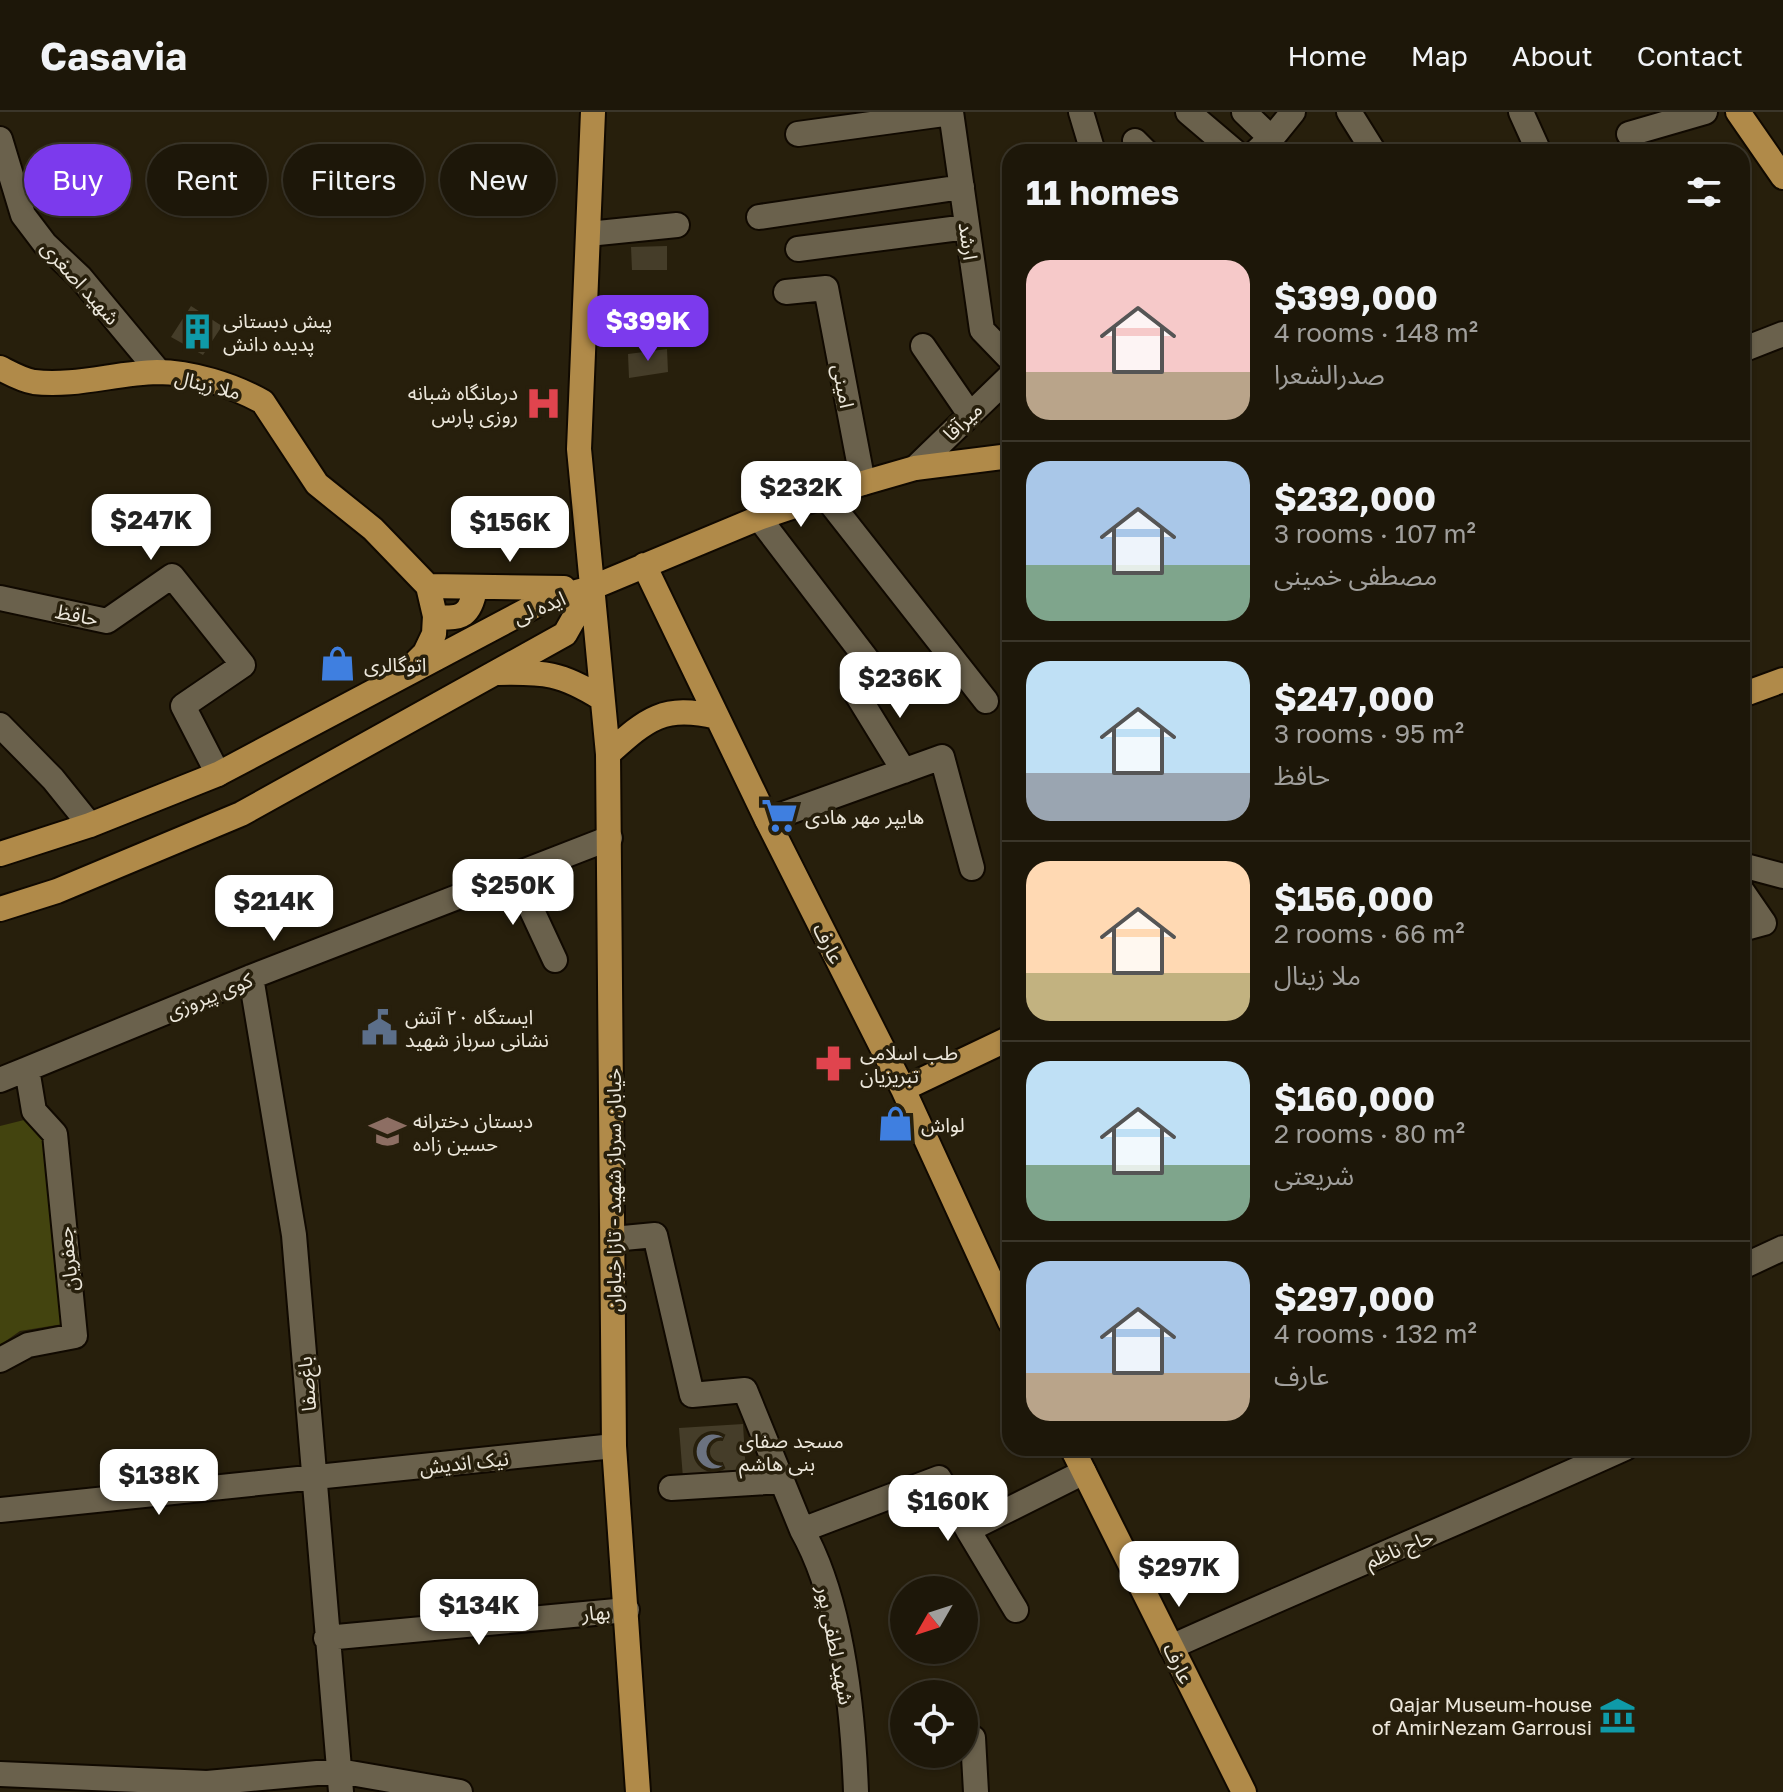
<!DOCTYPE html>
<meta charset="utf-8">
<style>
:root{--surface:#1d1709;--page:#252012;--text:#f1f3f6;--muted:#a09f9c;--line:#3b362a;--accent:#7c3aed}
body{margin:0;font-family:"Golos Text","Noto Sans Arabic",sans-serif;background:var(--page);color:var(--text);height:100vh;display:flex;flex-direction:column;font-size:30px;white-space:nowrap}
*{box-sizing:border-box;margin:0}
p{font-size:26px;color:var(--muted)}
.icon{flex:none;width:44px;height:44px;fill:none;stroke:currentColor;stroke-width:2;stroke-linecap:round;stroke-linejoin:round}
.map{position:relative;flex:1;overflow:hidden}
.details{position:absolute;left:1002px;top:32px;width:748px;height:1312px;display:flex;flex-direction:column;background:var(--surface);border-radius:24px;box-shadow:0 2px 6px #0004,0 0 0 2px var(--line)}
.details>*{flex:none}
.banner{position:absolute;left:24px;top:32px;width:760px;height:72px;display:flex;gap:16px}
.needle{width:52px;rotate:231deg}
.controls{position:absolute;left:890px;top:1464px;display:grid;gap:16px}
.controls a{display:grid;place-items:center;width:88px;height:88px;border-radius:50%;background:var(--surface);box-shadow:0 2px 6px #0004,0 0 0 2px var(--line);font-size:40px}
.price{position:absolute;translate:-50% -68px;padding:0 18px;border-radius:16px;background:#fff;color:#222;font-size:26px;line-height:52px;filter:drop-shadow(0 2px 4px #0008)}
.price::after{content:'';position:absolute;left:50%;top:48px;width:24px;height:18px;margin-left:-12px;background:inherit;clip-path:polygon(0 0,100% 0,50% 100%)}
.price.on{background:var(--accent);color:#fff}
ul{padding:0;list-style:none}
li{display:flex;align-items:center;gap:24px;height:200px;padding:0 24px}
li+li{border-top:2px solid var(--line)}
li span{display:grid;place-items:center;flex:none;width:224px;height:160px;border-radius:24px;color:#555}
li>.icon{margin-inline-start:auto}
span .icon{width:96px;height:96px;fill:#fffc;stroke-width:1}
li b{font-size:34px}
h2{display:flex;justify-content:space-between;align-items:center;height:96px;padding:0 24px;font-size:34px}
.pill{padding:0 28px;border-radius:36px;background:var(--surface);box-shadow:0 2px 6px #0004,0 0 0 2px var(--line);font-size:28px;line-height:72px}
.pill.on{background:var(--accent);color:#fff}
header{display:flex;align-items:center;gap:48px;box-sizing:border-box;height:112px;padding:0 40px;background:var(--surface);border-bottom:2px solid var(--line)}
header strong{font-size:38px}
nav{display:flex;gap:44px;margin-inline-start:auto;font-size:28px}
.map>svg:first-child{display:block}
.green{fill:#43440f}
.building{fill:#453d29}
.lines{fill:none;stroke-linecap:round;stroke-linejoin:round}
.minor-casing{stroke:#100900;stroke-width:28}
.major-casing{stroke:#100900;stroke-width:28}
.minor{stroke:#6a614c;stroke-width:24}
.major{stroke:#b08a49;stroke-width:24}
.labels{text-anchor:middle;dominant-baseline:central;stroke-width:7;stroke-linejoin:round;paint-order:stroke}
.street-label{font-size:20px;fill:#ece7db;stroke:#271f0c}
.poi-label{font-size:20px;fill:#ece7db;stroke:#271f0c;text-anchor:start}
</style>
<header>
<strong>Casavia</strong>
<nav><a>Home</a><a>Map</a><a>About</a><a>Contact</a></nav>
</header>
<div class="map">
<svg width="1783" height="1680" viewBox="0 0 1783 1680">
<rect width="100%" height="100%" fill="#271f0c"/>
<path class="green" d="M28 1007 43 1023 63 1212 20 1219 0 1233V1014Z"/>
<path class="building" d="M667 134V158H632L631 135Z
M630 185 648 186V196L629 195Z
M191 194 222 214 203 243 171 225Z
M667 237 668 260 629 266 628 242Z
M899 996 909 1022 890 1029 881 1003Z
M743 1312 746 1362 683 1366 679 1316Z"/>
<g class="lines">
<defs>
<path id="minor" d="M951 0 982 218 1010 247
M1081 0 1093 40
M1188 0 1235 40
M1244 0 1271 26
M1349 0 1374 40
M1521 0 1539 40
M798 22 951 1
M1629 22 1705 0
M0 27 23 103 45 132 80 165 159 260
M1135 29 1146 40
M1256 40 1276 21 1293 0
M759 105 962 75
M588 122 677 113
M798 137 967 115
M786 180 826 176 863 371
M923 234 969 301
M1742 238 1783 222
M915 356 1010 264
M825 384 986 589
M759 406 869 550
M0 486 107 509 172 464 243 553 183 594 218 662
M856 581 904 659
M0 613 53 667 90 713
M767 708 942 645 972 756
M1742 753 1783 764
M515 762 555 848
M1742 779 1764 811 1742 817
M251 865 294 1123 341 1680
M0 968 27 957
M613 1127 655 1123 692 1283 745 1278 802 1418C842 1489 853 1599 856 1680
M1742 1155 1783 1136
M0 1248 28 1233 75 1224 55 1022 34 999 27 957 251 865 610 726
M671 1376 782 1369
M0 1398 614 1334
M802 1418 939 1366 968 1418 1084 1360
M968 1418 1016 1498
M326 1526 627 1498
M1171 1535C1322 1467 1475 1404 1625 1336
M973 1626 976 1680
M0 1662 207 1671 339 1659 460 1680"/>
<path id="major" d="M593 0 579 337 608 642 614 1334 638 1680
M1738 0 1783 65
M0 256C10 261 22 268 34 270 74 275 116 261 157 260 191 260 233 273 263 290L317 372 373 417 428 474 435 504 434 522 425 541 409 557
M644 453 767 708 903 977 1010 1210
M428 474 564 476
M435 504C462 509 471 502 475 476
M498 561C545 560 561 561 601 586
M1742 583 1783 568
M608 642C647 607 663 592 717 605
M0 742 90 713 218 662 546 488 591 476 759 406 863 371 915 356 1010 344
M0 797 57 779 241 702 565 522 591 476
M903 977 1010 926
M1072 1336 1244 1680"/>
</defs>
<use href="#minor" class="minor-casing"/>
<use href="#major" class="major-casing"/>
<use href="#minor" class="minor"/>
<use href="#major" class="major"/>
</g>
<defs>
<symbol id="building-bare" viewBox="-9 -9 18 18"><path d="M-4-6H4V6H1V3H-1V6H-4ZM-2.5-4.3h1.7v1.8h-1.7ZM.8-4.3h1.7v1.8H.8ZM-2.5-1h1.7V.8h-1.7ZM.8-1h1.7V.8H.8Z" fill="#0f9aa8" stroke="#271f0c" stroke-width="2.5" paint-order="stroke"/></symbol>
<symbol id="hospital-bare" viewBox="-9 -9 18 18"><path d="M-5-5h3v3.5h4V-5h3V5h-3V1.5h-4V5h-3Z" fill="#e0444e" stroke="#271f0c" stroke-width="2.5" paint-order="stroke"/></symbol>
<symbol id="shop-bare" viewBox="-9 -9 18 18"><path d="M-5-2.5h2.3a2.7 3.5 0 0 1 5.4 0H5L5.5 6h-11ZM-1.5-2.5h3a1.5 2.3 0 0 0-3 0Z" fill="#3f7fe0" stroke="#271f0c" stroke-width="2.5" paint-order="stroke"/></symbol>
<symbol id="supermarket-bare" viewBox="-9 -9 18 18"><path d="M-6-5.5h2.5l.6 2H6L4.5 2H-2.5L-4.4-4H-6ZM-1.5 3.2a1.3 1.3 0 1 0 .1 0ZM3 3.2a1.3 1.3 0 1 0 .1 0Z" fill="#3f7fe0" stroke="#271f0c" stroke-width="2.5" paint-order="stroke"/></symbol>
<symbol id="civic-bare" viewBox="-9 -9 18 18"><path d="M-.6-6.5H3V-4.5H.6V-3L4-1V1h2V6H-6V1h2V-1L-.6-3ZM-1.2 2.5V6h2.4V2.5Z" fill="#5c6f8a" stroke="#271f0c" stroke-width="2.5" paint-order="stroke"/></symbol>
<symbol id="pharmacy-bare" viewBox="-9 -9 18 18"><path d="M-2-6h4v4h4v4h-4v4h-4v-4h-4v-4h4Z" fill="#e0444e" stroke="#271f0c" stroke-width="2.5" paint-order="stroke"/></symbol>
<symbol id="school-bare" viewBox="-9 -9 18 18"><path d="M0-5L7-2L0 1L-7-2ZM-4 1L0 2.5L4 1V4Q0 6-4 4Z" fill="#8d6e63" stroke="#271f0c" stroke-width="2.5" paint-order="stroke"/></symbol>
<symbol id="mosque-bare" viewBox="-9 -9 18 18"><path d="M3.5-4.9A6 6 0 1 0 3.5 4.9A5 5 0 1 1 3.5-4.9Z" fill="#6b7280" stroke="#271f0c" stroke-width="2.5" paint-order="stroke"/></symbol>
<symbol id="museum-bare" viewBox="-9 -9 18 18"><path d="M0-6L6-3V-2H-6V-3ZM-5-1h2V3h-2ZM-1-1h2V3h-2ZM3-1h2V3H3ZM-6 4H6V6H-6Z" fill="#0f9aa8" stroke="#271f0c" stroke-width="2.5" paint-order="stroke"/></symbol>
</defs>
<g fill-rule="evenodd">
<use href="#building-bare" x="172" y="194" width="51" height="51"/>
<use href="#hospital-bare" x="518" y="266" width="51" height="51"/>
<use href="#shop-bare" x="312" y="526" width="51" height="51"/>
<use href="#supermarket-bare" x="754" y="678" width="51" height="51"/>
<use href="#civic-bare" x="354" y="890" width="51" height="51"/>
<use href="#pharmacy-bare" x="808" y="926" width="51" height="51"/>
<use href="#shop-bare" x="870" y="986" width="51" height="51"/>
<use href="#school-bare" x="362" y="994" width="51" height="51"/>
<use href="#mosque-bare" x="688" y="1314" width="51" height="51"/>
<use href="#museum-bare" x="1592" y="1578" width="51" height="51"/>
</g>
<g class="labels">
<g class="street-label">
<text transform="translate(969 129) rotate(82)">ارشد</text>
<text transform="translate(81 170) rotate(48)">شهید اصغری</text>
<text transform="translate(208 272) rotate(14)">ملا زینال</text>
<text transform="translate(844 274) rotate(79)">امینی</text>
<text transform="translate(962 309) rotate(-44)">میرآقا</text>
<text transform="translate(539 495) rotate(-23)">ایده لى</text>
<text transform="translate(77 502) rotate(11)">حافظ</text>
<text transform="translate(829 831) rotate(63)">عارف</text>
<text transform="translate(209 883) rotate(-22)">کوی پیروزی</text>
<text transform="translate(613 1078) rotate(-90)">خیابان سرباز شهید - تازا خیاوان</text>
<text transform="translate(67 1147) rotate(-96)">جعفریان</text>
<text transform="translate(306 1272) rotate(-95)">باغ‌صفا</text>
<text transform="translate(464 1350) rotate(-6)">نیک اندیش</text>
<text transform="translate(1399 1436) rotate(-22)">حاج ناظم</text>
<text transform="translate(596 1500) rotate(-4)">بهار</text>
<text transform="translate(836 1533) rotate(79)">شهید لطفی پور</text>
<text transform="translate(1179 1551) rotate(64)">عارف</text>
</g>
<g class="poi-label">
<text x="223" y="208">پیش دبستانی<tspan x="223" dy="23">پدیده دانش</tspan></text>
<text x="518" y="280" text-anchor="end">درمانگاه شبانه<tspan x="518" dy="23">روزی پارس</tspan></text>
<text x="364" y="552">اتوگالری</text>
<text x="805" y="704">هایپر مهر هادی</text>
<text x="405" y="904">ایستگاه ۲۰ آتش<tspan x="405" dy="23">نشانی سرباز شهید</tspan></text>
<text x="860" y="940">طب اسلامی<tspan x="860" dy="23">تبریزیان</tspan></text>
<text x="413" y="1008">دبستان دخترانه<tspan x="413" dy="23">حسین زاده</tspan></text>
<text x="921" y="1012">لواش</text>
<text x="739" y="1328">مسجد صفای<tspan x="739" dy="23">بنی هاشم</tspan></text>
<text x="1592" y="1592" text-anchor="end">Qajar Museum-house<tspan x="1592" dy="23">of AmirNezam Garrousi</tspan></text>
</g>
</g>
</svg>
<div class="controls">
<a><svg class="needle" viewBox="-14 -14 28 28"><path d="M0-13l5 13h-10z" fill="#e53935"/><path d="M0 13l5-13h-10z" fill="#a09f9c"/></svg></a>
<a><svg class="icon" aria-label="locate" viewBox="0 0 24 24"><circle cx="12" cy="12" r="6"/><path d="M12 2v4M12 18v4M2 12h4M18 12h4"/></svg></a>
</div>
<b class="price on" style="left:648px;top:251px">$399K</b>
<b class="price" style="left:801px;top:417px">$232K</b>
<b class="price" style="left:151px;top:450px">$247K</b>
<b class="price" style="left:510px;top:452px">$156K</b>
<b class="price" style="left:900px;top:608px">$236K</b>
<b class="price" style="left:513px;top:815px">$250K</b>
<b class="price" style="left:274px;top:831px">$214K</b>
<b class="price" style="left:159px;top:1405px">$138K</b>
<b class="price" style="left:948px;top:1431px">$160K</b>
<b class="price" style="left:1179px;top:1497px">$297K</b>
<b class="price" style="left:479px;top:1535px">$134K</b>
<div class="banner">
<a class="pill on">Buy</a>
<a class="pill">Rent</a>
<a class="pill">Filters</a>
<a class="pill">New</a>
</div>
<section class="details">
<h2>11 homes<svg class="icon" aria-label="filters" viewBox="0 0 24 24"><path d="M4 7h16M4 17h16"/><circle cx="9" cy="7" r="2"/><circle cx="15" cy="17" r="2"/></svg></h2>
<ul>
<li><span style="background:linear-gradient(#f6c9c9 70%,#b9a48a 0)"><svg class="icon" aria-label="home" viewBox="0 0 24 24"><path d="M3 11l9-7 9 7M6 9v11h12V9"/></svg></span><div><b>$399,000</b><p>4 rooms · 148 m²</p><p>صدرالشعرا</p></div></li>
<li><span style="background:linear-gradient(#a9c7e8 65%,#7fa58c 0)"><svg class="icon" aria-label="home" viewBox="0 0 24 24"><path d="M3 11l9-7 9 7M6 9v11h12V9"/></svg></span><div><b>$232,000</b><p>3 rooms · 107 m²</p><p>مصطفی خمینی</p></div></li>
<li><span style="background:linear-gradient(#bfe0f5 70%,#9aa5b1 0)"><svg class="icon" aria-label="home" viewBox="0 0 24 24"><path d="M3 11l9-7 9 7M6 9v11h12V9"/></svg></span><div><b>$247,000</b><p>3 rooms · 95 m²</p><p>حافظ</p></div></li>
<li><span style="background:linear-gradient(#ffd9b3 70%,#c2b280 0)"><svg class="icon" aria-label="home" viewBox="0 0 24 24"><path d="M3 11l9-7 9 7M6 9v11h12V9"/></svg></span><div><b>$156,000</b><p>2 rooms · 66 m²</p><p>ملا زینال</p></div></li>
<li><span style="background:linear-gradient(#bfe0f5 65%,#7fa58c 0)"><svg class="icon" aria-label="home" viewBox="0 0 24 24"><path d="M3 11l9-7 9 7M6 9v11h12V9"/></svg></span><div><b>$160,000</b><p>2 rooms · 80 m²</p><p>شریعتی</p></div></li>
<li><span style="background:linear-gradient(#a9c7e8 70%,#b9a48a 0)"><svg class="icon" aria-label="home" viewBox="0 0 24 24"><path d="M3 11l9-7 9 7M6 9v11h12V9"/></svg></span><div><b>$297,000</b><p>4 rooms · 132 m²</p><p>عارف</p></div></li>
</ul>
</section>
</div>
